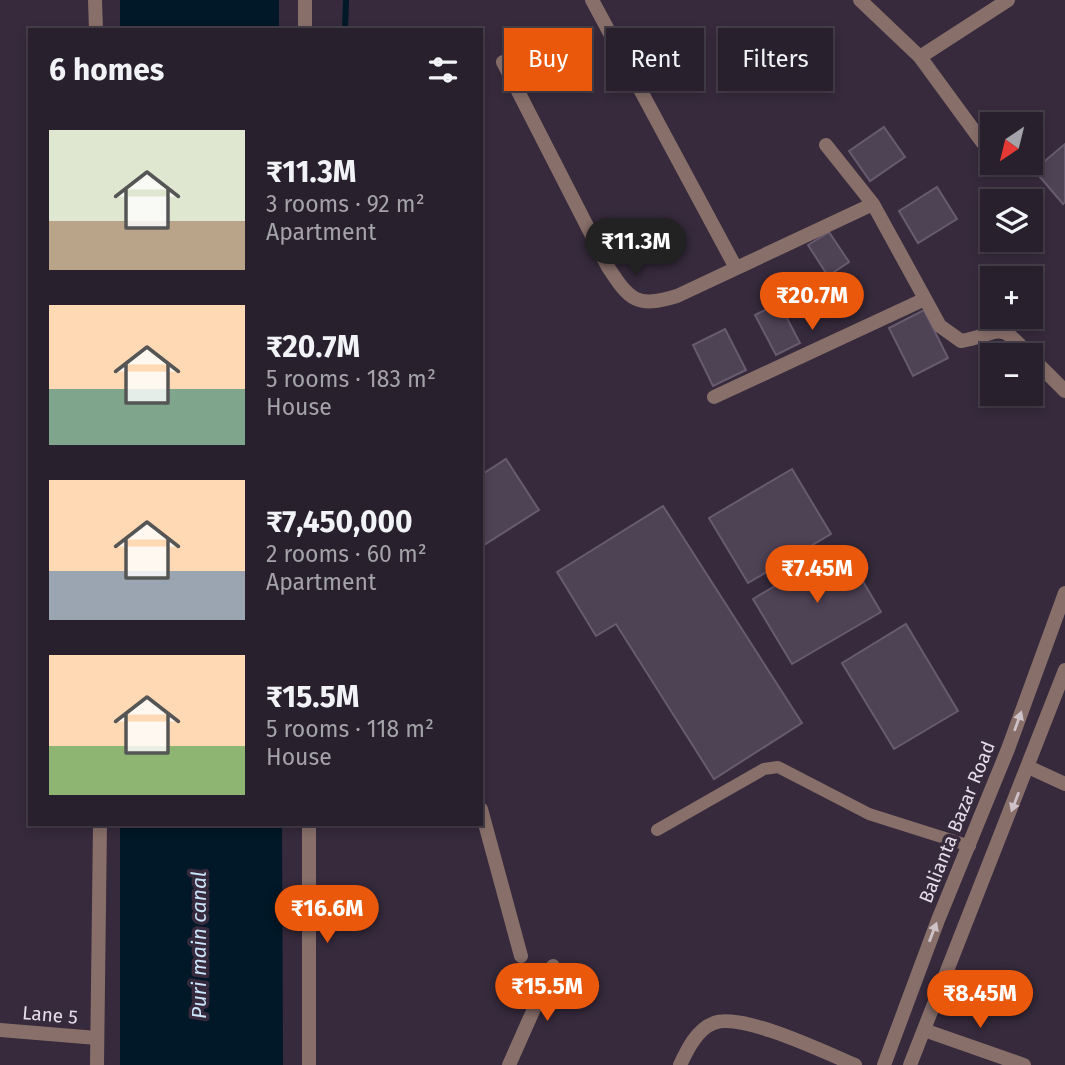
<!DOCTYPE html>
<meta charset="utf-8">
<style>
:root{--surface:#28202d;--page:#342d39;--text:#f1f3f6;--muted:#a5a3aa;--line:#443e49;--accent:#ea580c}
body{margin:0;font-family:"Fira Sans",sans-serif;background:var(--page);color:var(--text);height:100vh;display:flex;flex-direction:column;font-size:26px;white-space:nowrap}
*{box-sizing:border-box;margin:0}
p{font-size:23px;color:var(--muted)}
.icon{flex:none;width:38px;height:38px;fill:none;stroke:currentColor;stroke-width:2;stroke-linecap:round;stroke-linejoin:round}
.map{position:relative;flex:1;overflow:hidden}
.panel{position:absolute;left:28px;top:28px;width:455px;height:798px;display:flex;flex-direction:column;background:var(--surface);border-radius:0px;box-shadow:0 4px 10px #0003,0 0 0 2px var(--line)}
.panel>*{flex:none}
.top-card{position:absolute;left:504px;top:28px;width:455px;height:63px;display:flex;gap:14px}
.needle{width:46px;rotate:215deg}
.fabs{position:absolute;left:980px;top:112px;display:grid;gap:14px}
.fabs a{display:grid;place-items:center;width:63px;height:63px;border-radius:0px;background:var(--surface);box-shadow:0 4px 10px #0003,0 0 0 2px var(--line);font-size:35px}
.price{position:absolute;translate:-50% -60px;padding:0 16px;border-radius:24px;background:var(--accent);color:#fff;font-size:23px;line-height:46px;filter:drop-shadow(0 2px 4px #0008)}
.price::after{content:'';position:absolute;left:50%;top:42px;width:21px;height:16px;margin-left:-10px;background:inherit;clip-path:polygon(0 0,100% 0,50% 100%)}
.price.on{background:#222;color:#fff}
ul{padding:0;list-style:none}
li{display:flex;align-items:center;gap:21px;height:175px;padding:0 21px}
li span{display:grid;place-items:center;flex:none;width:196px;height:140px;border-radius:0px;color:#555}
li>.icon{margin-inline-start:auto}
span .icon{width:84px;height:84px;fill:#fffc;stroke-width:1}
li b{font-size:30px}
h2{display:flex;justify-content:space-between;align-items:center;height:84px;padding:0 21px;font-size:30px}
.chip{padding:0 24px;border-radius:0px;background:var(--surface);box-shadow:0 4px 10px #0003,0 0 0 2px var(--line);font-size:24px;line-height:63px}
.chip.on{background:var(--accent);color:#fff}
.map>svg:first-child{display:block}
.water{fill:#011828}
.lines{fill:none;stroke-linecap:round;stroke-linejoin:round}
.stream{stroke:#011828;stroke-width:6}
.building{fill:#4e4255;stroke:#685b6f;stroke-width:2}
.service{stroke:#886f6a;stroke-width:12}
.minor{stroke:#886f6a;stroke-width:14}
.tertiary{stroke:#886f6a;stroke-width:14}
.tree{fill:#9a8ba2}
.oneway{fill:#cec2c9}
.labels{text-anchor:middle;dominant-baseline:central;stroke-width:7;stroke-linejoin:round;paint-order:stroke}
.street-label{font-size:19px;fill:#e5dde9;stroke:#362a3c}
.water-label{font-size:21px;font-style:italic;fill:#cae5fa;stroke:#362a3c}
</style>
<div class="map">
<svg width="1065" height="1065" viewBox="0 0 1065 1065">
<rect width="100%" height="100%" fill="#362a3c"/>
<path class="water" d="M120 0H279V30H120Z
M120 824H282L283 1065H120Z"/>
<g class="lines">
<path class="stream" d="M345 30 346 0"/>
</g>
<path class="building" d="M884 127 905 157 870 181 849 151Z
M1065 144V202L1063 204 1034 170Z
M937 187 957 219 918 243 899 211Z
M829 232 849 262 828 276 808 245Z
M779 303 800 343 776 355 755 315Z
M924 310 948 358 913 376 889 328Z
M725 329 746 370 713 386 693 345Z
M506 459 539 510 481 547V475Z
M792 469 831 534 748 583 709 518Z
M663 506 802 723 714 779 616 624 596 636 557 572Z
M842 546 881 612 792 664 753 599Z
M906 624 958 711 894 749 842 663Z"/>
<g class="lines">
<path class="service" d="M657 830 764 769 778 767 869 814 970 846"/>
<path class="minor" d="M592 0 736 268
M860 0 920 57 983 143
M920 57 1008 0
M503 62 608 267C630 301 637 308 677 296L873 204
M826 145 873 204 940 326 961 341C1000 334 998 318 1029 355
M1031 357 1065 391
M714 397 925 299
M1028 767 1065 784
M481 809 521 956
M0 1030 97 1038
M924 1030 1024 1065
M509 1065 553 966
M680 1065C687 1050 697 1029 714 1023 742 1012 826 1053 855 1065"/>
<path class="tertiary" d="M95 0 96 30
M305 0V30
M309 824V1065
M97 1065 100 824
M884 1065 938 920 1008 749 1065 593
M910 1065 1065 670"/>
</g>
<circle class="tree" cx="327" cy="926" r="8"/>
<defs><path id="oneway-solid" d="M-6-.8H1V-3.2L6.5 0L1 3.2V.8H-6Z" transform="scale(1.75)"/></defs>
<g class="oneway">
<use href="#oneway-solid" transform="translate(1018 721) rotate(-70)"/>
<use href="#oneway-solid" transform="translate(1015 802) rotate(111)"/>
<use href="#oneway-solid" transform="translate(933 932) rotate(-69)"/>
</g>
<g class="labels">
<g class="street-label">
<text transform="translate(957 822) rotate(-68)">Balianta Bazar Road</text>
<text transform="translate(50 1015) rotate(5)">Lane 5</text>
</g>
<g class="water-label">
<text transform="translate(199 945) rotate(-90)">Puri main canal</text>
</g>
</g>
</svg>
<div class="fabs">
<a><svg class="needle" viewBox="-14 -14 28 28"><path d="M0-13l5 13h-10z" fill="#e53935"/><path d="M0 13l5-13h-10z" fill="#a5a3aa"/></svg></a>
<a><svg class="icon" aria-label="layers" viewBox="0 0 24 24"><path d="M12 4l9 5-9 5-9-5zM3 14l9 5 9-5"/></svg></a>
<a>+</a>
<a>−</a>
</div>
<b class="price on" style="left:636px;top:278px">₹11.3M</b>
<b class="price" style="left:812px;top:332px">₹20.7M</b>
<b class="price" style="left:817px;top:605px">₹7.45M</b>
<b class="price" style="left:327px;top:945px">₹16.6M</b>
<b class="price" style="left:547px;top:1023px">₹15.5M</b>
<b class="price" style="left:980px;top:1030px">₹8.45M</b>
<div class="top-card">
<a class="chip on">Buy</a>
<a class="chip">Rent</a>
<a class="chip">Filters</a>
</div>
<section class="panel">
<h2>6 homes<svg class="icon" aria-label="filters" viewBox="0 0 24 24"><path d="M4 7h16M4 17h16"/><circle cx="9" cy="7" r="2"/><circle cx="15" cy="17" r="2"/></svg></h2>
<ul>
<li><span style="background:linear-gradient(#dfe7d0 65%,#b9a48a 0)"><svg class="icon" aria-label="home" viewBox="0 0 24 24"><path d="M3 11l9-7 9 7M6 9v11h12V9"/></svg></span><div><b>₹11.3M</b><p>3 rooms · 92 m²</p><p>Apartment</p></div></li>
<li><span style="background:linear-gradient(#ffd9b3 60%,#7fa58c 0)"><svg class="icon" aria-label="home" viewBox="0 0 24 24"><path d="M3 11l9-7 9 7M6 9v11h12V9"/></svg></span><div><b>₹20.7M</b><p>5 rooms · 183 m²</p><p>House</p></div></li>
<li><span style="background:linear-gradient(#ffd9b3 65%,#9aa5b1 0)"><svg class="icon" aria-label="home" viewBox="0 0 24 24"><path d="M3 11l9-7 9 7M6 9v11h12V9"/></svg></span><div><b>₹7,450,000</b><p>2 rooms · 60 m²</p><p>Apartment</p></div></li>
<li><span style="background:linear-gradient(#ffd9b3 65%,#8fb573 0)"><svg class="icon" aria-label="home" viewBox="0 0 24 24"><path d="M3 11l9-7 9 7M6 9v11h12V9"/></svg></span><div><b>₹15.5M</b><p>5 rooms · 118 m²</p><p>House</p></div></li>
</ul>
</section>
</div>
